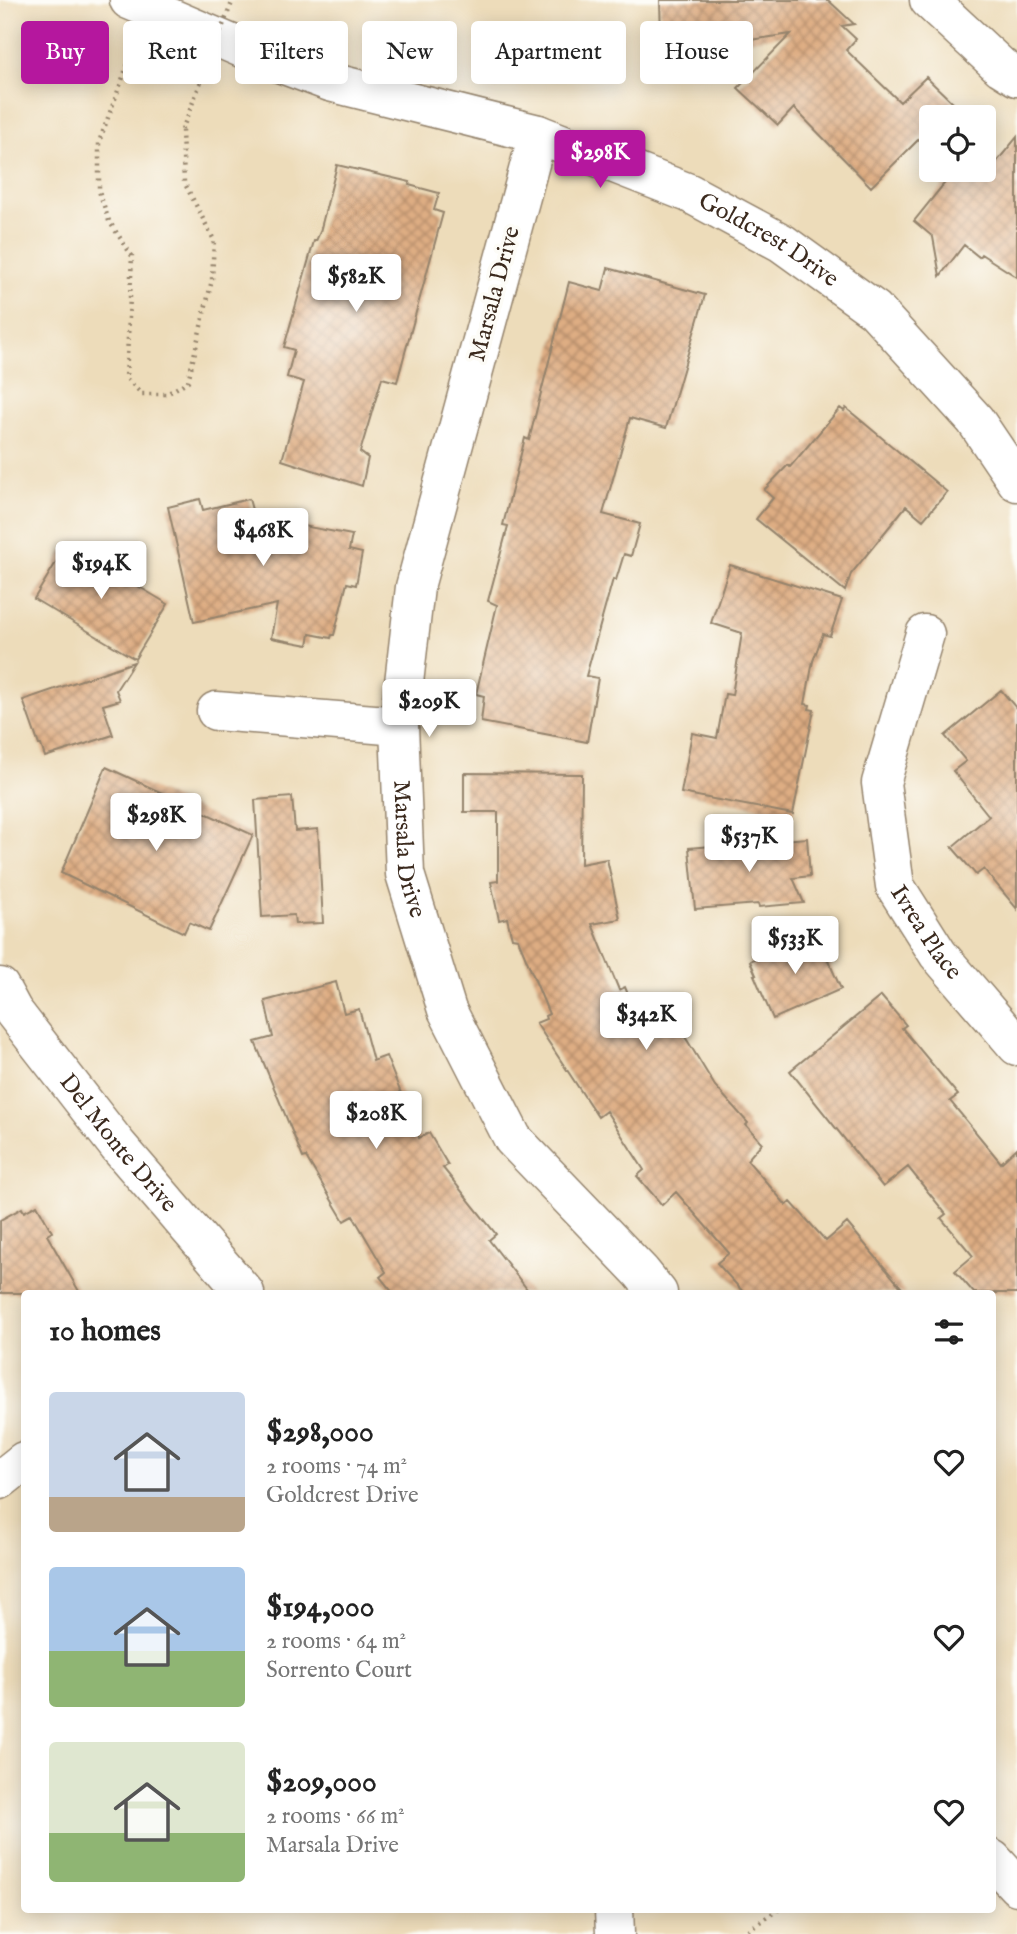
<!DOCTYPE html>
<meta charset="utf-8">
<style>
:root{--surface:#fff;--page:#f6f6f6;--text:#222;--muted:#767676;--accent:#b5179e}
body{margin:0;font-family:"IM FELL English",serif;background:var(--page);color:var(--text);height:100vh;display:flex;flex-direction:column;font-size:26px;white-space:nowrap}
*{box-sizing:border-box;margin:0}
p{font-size:23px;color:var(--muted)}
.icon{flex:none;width:38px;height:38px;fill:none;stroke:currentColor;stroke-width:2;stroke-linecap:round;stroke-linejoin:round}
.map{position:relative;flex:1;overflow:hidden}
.sheet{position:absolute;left:21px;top:1290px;width:975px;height:623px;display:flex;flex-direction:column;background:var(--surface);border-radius:7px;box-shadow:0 4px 18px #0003}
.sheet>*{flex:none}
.guide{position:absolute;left:21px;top:21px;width:976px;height:63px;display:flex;gap:14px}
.controls{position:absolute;left:919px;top:105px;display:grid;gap:14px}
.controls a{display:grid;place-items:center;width:77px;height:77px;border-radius:7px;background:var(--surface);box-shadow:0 4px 18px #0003;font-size:35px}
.price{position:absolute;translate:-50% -60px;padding:0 16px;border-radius:7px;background:#fff;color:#222;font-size:23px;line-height:46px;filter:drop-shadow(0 2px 4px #0008)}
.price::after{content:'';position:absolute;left:50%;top:42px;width:21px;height:16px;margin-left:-10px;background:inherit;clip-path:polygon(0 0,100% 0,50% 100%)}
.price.selected{background:var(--accent);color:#fff}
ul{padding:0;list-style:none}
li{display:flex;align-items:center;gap:21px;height:175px;padding:0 28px}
li span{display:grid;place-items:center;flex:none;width:196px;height:140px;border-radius:7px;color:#555}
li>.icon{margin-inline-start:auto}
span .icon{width:84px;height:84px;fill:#fffc;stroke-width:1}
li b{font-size:30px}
h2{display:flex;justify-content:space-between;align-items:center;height:84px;padding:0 28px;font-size:30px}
.tag{padding:0 24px;border-radius:7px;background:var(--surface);box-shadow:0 4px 18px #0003;font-size:24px;line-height:63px}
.tag.selected{background:var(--accent);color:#fff}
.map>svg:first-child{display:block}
.building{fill:url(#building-cross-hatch)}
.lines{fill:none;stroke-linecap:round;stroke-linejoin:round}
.minor-casing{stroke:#94836c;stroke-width:41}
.path{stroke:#94836c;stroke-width:4.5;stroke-dasharray:2 5;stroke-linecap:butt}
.minor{stroke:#fff;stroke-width:38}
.path-bridge{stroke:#94836c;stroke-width:4.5;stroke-dasharray:2 5;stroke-linecap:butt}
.labels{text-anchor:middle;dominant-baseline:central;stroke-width:7;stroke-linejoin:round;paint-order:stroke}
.street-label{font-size:24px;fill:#3b2a1e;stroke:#fdfcf7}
</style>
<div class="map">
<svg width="1017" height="1934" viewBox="0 0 1017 1934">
<defs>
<pattern id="building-cross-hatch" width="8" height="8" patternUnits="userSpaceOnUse" patternTransform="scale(1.75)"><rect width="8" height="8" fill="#dead83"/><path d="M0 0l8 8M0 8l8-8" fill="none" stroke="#b58d6b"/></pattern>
</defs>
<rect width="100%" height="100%" fill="#fdfcf7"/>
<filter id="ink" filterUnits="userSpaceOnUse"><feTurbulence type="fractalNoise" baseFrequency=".0143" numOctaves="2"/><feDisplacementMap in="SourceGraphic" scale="14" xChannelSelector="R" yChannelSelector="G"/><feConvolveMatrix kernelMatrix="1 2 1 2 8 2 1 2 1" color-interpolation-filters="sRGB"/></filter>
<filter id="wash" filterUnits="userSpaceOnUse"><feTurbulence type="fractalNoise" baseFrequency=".00686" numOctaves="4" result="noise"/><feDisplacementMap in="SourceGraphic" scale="28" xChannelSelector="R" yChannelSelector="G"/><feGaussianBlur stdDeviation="1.57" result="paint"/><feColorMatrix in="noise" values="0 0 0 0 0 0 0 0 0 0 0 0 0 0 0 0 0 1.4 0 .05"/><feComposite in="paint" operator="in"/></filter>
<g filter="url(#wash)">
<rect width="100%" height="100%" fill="#eddcba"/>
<g id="blocks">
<path class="building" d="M660 0H828L854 24 842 26 856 39 846 50 900 102 926 77 954 104 941 117H931V127L871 187 794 108 778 125 738 88 791 34 702 47 698 42 684 43 676 34 661 37Z
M1017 137V277L981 254 979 257 964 245 940 276 933 237 914 221 955 170H990Z
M337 165 410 182 409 185 439 193 434 210 443 213 397 382 382 378 360 452 368 458 362 486 282 460 304 382 287 377 294 350 284 347 314 241H316L320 232Z
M608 268 705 295 666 428 630 418 603 514 640 524 631 556 624 554 616 580 613 579 586 676 598 678 587 742 481 722 484 696 476 694 497 605 488 601 508 526 503 525 525 438 529 440 569 282 602 291Z
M840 408 844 411 846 408 947 492 923 520 906 506 851 574 845 591 756 519 773 498 764 490 788 465 790 467Z
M200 499 203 510 249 499 254 517 352 535 349 550 362 553 356 585 347 583 334 635H332L331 638 310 634 308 645 271 638 277 604 194 622 168 507Z
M67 544 168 604 135 659 34 599Z
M730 565 842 600 830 636 823 634 813 661 805 704 810 705 809 709 814 710 793 814 681 793 692 733 717 738 725 694 732 695 742 633 711 623Z
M134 662 116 690 120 700 103 705 113 735 45 757 41 745H39L23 700Z
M1001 690 1017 709V909L984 869 976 875 952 847 989 816 953 771 966 761 945 736Z
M106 767 253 835 209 931 189 922 184 933 61 873Z
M464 773 582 774 581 864 607 859 620 919 592 924 619 990 625 987 647 1040 676 1022 715 1086 748 1123 746 1125 762 1143 747 1160 786 1205 791 1202 826 1241 847 1223 906 1293H744L717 1263 729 1253 676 1192 662 1205 637 1176 644 1170 606 1111 598 1117 536 1023 546 1019 545 1016 549 1014 518 939 512 938 507 918 499 920 491 882 498 881V812H464Z
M292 797 295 831 318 829 323 923 295 924 294 915 262 917 255 800Z
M807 838 810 876 793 878 804 903 759 907 758 904 695 909 689 848Z
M816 933 841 989 773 1019 754 975H756L750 961Z
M336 982 344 1013 359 1009 373 1061 386 1056 419 1138 429 1133 448 1165 443 1168 496 1234 489 1240 530 1293H393L380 1277 386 1272 353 1216 344 1221 306 1157 303 1158 255 1042 273 1037 265 1001Z
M881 996 906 1025 902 1028 958 1095 950 1101 1001 1163 1017 1148V1293H974L955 1271 973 1256 941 1218 946 1214 908 1167 883 1187 790 1071Z
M37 1205 52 1232 47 1235 80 1293H0V1220L22 1208 24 1212Z"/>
</g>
</g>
<g filter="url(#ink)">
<use href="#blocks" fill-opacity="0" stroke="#94836c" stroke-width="2"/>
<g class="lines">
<defs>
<g id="minor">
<path id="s1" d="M129 0 258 55 330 82 538 134 689 193 782 243 875 310 975 420 1017 482"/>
<path d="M929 0 1001 67 1017 77"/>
<path id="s2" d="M538 134 415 587 399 726 405 874 447 1010 513 1139 641 1272 658 1293"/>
<path id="s3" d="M925 634 881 783 895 886 938 954 1017 1046"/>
<path d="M216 711 399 726"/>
<path id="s4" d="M0 987 13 1011 118 1146 245 1293"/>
<path d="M0 1480 24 1461"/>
<path d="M992 1859 1017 1886"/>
<path d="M614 1909 615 1934"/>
</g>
</defs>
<use href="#minor" class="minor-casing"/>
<path class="path" d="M135 45 99 142V191L109 221 132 256 126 378 142 394H167L188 381 212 280 214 240 184 182 182 130
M742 1934 779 1909"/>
<use href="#minor" class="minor"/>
<path class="path-bridge" d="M182 130 233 0"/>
</g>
</g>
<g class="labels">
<g class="street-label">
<text stroke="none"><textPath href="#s1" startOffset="686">Goldcrest Drive</textPath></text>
<text transform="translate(495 294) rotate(-75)">Marsala Drive</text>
<text stroke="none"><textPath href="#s2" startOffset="733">Marsala Drive</textPath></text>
<text stroke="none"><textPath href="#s3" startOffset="315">Ivrea Place</textPath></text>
<text stroke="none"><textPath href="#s4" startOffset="196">Del Monte Drive</textPath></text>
</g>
</g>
</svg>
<div class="controls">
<a><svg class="icon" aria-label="locate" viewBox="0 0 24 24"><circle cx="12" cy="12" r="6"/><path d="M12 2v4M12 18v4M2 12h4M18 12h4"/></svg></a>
</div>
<b class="price selected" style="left:600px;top:190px">$298K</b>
<b class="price" style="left:356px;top:314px">$582K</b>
<b class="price" style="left:263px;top:568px">$468K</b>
<b class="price" style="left:101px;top:601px">$194K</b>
<b class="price" style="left:429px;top:739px">$209K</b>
<b class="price" style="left:156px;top:853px">$298K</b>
<b class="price" style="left:749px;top:874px">$537K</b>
<b class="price" style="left:795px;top:976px">$533K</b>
<b class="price" style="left:646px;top:1052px">$342K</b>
<b class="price" style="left:376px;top:1151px">$208K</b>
<div class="guide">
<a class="tag selected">Buy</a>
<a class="tag">Rent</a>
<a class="tag">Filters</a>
<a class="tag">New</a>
<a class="tag">Apartment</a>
<a class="tag">House</a>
</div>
<section class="sheet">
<h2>10 homes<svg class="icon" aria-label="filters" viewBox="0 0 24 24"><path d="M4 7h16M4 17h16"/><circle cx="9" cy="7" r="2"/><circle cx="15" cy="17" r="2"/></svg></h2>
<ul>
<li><span style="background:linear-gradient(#c9d6e8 75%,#b9a48a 0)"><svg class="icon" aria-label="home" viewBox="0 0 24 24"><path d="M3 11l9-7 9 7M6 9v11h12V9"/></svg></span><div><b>$298,000</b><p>2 rooms · 74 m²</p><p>Goldcrest Drive</p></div><svg class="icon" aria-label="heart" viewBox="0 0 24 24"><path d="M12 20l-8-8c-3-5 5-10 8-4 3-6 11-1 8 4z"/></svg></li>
<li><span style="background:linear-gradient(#a9c7e8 60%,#8fb573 0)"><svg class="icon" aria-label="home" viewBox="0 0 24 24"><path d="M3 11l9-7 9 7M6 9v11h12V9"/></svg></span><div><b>$194,000</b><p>2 rooms · 64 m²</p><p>Sorrento Court</p></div><svg class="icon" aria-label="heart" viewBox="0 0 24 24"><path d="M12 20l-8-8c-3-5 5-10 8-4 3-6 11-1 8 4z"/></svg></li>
<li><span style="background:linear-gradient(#dfe7d0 65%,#8fb573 0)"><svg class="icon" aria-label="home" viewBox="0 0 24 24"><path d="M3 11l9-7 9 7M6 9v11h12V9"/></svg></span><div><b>$209,000</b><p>2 rooms · 66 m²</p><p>Marsala Drive</p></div><svg class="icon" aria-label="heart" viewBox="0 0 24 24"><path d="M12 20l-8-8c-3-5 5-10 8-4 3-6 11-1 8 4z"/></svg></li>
</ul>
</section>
</div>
